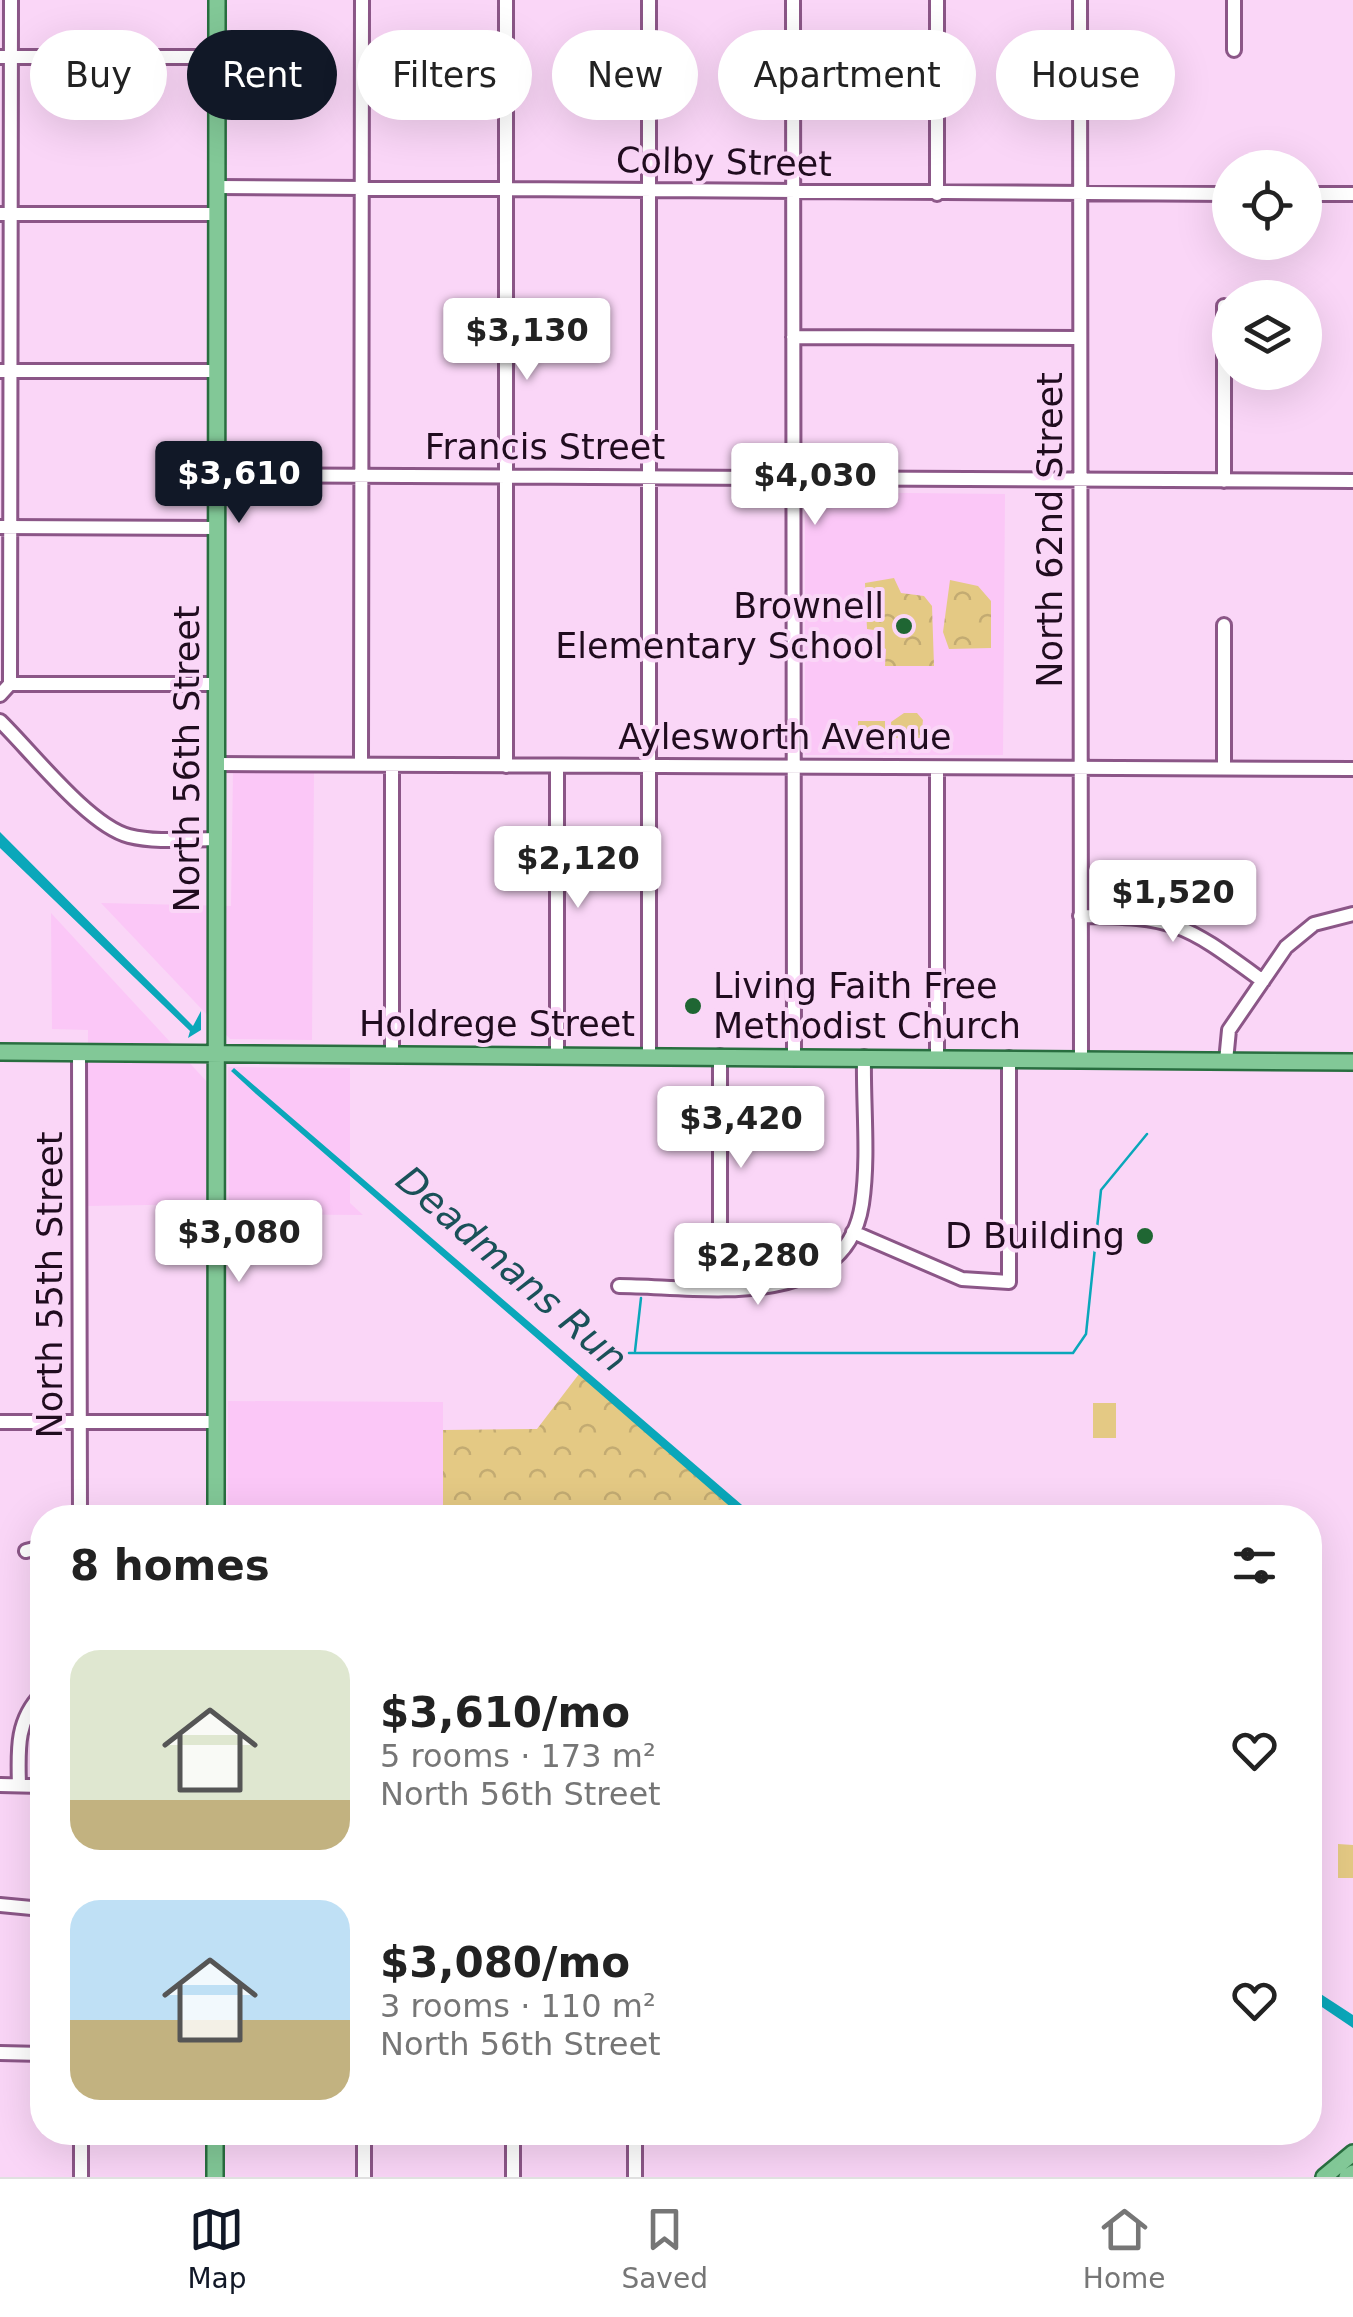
<!DOCTYPE html>
<meta charset="utf-8">
<style>
:root{--surface:#fff;--page:#f6f6f6;--text:#222;--muted:#767676;--line:#e0e0e0;--accent:#111827}
body{margin:0;font-family:"DejaVu Sans",sans-serif;background:var(--page);color:var(--text);height:100vh;display:flex;flex-direction:column;font-size:38px;white-space:nowrap}
*{box-sizing:border-box;margin:0}
p{font-size:32px;color:var(--muted)}
.icon{flex:none;width:55px;height:55px;fill:none;stroke:currentColor;stroke-width:2;stroke-linecap:round;stroke-linejoin:round}
.map{position:relative;flex:1;overflow:hidden}
.drawer{position:absolute;left:30px;top:1505px;width:1292px;height:640px;display:flex;flex-direction:column;background:var(--surface);border-radius:40px;box-shadow:0 10px 40px #0002}
.drawer>*{flex:none}
.guide{position:absolute;left:30px;top:30px;width:1295px;height:90px;display:flex;gap:20px}
.buttons{position:absolute;left:1212px;top:150px;display:grid;gap:20px}
.buttons a{display:grid;place-items:center;width:110px;height:110px;border-radius:50%;background:var(--surface);box-shadow:0 10px 40px #0002;font-size:50px}
.price{position:absolute;translate:-50% -85px;padding:0 22px;border-radius:10px;background:#fff;color:#222;font-size:32px;line-height:65px;filter:drop-shadow(0 2px 5px #0008)}
.price::after{content:'';position:absolute;left:50%;top:60px;width:30px;height:22px;margin-left:-15px;background:inherit;clip-path:polygon(0 0,100% 0,50% 100%)}
.price.on{background:var(--accent);color:#fff}
ul{padding:0;list-style:none}
li{display:flex;align-items:center;gap:30px;height:250px;padding:0 40px}
li span{display:grid;place-items:center;flex:none;width:280px;height:200px;border-radius:30px;color:#555}
li>.icon{margin-inline-start:auto}
span .icon{width:120px;height:120px;fill:#fffc;stroke-width:1}
li b{font-size:42px}
h2{display:flex;justify-content:space-between;align-items:center;height:120px;padding:0 40px;font-size:42px}
.pill{padding:0 35px;border-radius:45px;background:var(--surface);box-shadow:0 10px 40px #0002;font-size:35px;line-height:90px}
.pill.on{background:var(--accent);color:#fff}
.menu{display:flex;justify-content:space-around;align-items:center;height:140px;border-top:2px solid var(--line);background:var(--surface);font-size:28px;color:var(--muted)}
.menu a{display:grid;justify-items:center;gap:5px}
.menu .on{color:var(--accent)}
.map>svg:first-child{display:block}
.built{fill:#fbc7f7}
.grass{fill:#e4c984}
.forest{fill:url(#forest-crowns)}
.water{fill:#0aa7ba}
.lines{fill:none;stroke-linecap:round;stroke-linejoin:round}
.stream{stroke:#0aa7ba;stroke-width:2.5}
.minor-casing{stroke:#8b5687;stroke-width:18}
.major-casing{stroke:#296e40;stroke-width:20}
.minor{stroke:#fff;stroke-width:12}
.major{stroke:#82c897;stroke-width:15}
.poi-dot{fill:#1f6633;stroke:#fad6f7;stroke-width:4}
.labels{text-anchor:middle;dominant-baseline:central;stroke-width:8;stroke-linejoin:round;paint-order:stroke}
.street-label{font-size:35px;fill:#200c1f;stroke:#fad6f7}
.poi-label{font-size:35px;fill:#200c1f;stroke:#fad6f7;text-anchor:end}
.water-label{font-size:38px;font-style:italic;fill:#1a5159;stroke:#fad6f7}
</style>
<div class="map">
<svg width="1353" height="2177" viewBox="0 0 1353 2177">
<defs>
<pattern id="forest-crowns" width="20" height="18" patternUnits="userSpaceOnUse" patternTransform="scale(2.5)"><rect width="20" height="18" fill="#e4c984"/><path d="M2 6a3 3 0 1 1 6 0M12 15a3 3 0 1 1 6 0" fill="none" stroke="#c3ab72"/></pattern>
</defs>
<rect width="100%" height="100%" fill="#fad6f7"/>
<path class="built" d="M813 492 1005 494 1003 755H805V498Z
M314 771 312 1040 230 1039 101 903 231 906 233 772Z
M51 913 209 1084 206 1204 87 1206 88 1030 52 1029Z
M228 1067 350 1068V1203L363 1215 229 1214Z
M228 1401 443 1402V1517H228Z"/>
<path class="grass" d="M1093 1403H1116V1438H1093Z
M1338 1844 1353 1845V1878H1338Z"/>
<path class="forest" d="M894 578 901 593 924 596 932 606 934 666H885L886 649 874 642V630L867 629 865 583Z
M950 580 978 586 991 601V648L949 649 943 632Z
M904 713H917L923 720 921 738H892L891 722Z
M858 721H885V740L858 741Z
M582 1370 750 1517H443V1430L537 1429Z"/>
<path class="water" d="M0 832 193 1026 201 1011V1030L188 1038 190 1031 0 848Z
M234 1068 756 1517H742L256 1094 231 1071Z
M1310 1987 1353 2015V2028L1310 1999Z"/>
<g class="lines">
<path class="stream" d="M635 1351 641 1298
M629 1353H1073L1086 1334 1101 1190 1147 1134"/>
<defs>
<path id="minor" d="M506 0V766
M793 0 794 1057
M937 0V194
M1080 0 1081 1059
M1234 0V50
M0 57H217
M217 187 1230 194
M1305 194H1353
M0 214H217
M1224 306V481
M793 337 1080 338
M0 371H217
M217 475 1353 481
M0 527 217 528
M1224 625V768
M10 684H217
M0 695 10 684 11 0
M0 721C31 751 89 826 129 836 157 843 189 839 217 839
M217 764 1353 769
M361 764 362 0
M937 768V1058
M1080 916C1177 916 1186 925 1263 981
M79 1052 80 1518
M392 1053V765
M557 1055V766
M649 1056V0
M1226 1061 1229 1030 1286 947 1314 924 1353 914
M853 1232 962 1279 1009 1282V1058
M619 1286C698 1286 845 1315 862 1204 869 1156 863 1105 864 1057
M720 1286V1056
M0 1422H216
M26 1551 42 1547
M0 1785 42 1786
M19 1785C18 1750 16 1720 42 1694
M0 1905 42 1909
M0 2053 42 2054
M364 2132V2177
M81 2177V2132
M513 2177V2132
M635 2177V2132"/>
<path id="major" d="M0 1052 1353 1062
M216 1518 217 0
M215 2177V2132
M1324 2177 1353 2153
M1347 2177 1353 2173"/>
</defs>
<use href="#minor" class="minor-casing"/>
<use href="#major" class="major-casing"/>
<use href="#minor" class="minor"/>
<use href="#major" class="major"/>
</g>
<g class="poi-dot">
<circle cx="904" cy="626" r="10"/>
<circle cx="693" cy="1006" r="10"/>
<circle cx="1145" cy="1236" r="10"/>
</g>
<g class="labels">
<g class="street-label">
<text transform="translate(724 162) rotate(1)">Colby Street</text>
<text x="545" y="447">Francis Street</text>
<text transform="translate(1050 530) rotate(-90)">North 62nd Street</text>
<text x="785" y="737">Aylesworth Avenue</text>
<text transform="translate(187 759) rotate(-90)">North 56th Street</text>
<text x="497" y="1024">Holdrege Street</text>
<text transform="translate(50 1285) rotate(-90)">North 55th Street</text>
</g>
<g class="poi-label">
<text x="884" y="606">Brownell<tspan x="884" dy="40">Elementary School</tspan></text>
<text x="713" y="986" text-anchor="start">Living Faith Free<tspan x="713" dy="40">Methodist Church</tspan></text>
<text x="1125" y="1236">D Building</text>
</g>
<g class="water-label">
<text transform="translate(512 1269) rotate(41)">Deadmans Run</text>
</g>
</g>
</svg>
<div class="buttons">
<a><svg class="icon" aria-label="locate" viewBox="0 0 24 24"><circle cx="12" cy="12" r="6"/><path d="M12 2v4M12 18v4M2 12h4M18 12h4"/></svg></a>
<a><svg class="icon" aria-label="layers" viewBox="0 0 24 24"><path d="M12 4l9 5-9 5-9-5zM3 14l9 5 9-5"/></svg></a>
</div>
<b class="price" style="left:527px;top:383px">$3,130</b>
<b class="price on" style="left:239px;top:526px">$3,610</b>
<b class="price" style="left:815px;top:528px">$4,030</b>
<b class="price" style="left:578px;top:911px">$2,120</b>
<b class="price" style="left:1173px;top:945px">$1,520</b>
<b class="price" style="left:741px;top:1171px">$3,420</b>
<b class="price" style="left:239px;top:1285px">$3,080</b>
<b class="price" style="left:758px;top:1308px">$2,280</b>
<div class="guide">
<a class="pill">Buy</a>
<a class="pill on">Rent</a>
<a class="pill">Filters</a>
<a class="pill">New</a>
<a class="pill">Apartment</a>
<a class="pill">House</a>
</div>
<section class="drawer">
<h2>8 homes<svg class="icon" aria-label="filters" viewBox="0 0 24 24"><path d="M4 7h16M4 17h16"/><circle cx="9" cy="7" r="2"/><circle cx="15" cy="17" r="2"/></svg></h2>
<ul>
<li><span style="background:linear-gradient(#dfe7d0 75%,#c2b280 0)"><svg class="icon" aria-label="home" viewBox="0 0 24 24"><path d="M3 11l9-7 9 7M6 9v11h12V9"/></svg></span><div><b>$3,610/mo</b><p>5 rooms · 173 m²</p><p>North 56th Street</p></div><svg class="icon" aria-label="heart" viewBox="0 0 24 24"><path d="M12 20l-8-8c-3-5 5-10 8-4 3-6 11-1 8 4z"/></svg></li>
<li><span style="background:linear-gradient(#bfe0f5 60%,#c2b280 0)"><svg class="icon" aria-label="home" viewBox="0 0 24 24"><path d="M3 11l9-7 9 7M6 9v11h12V9"/></svg></span><div><b>$3,080/mo</b><p>3 rooms · 110 m²</p><p>North 56th Street</p></div><svg class="icon" aria-label="heart" viewBox="0 0 24 24"><path d="M12 20l-8-8c-3-5 5-10 8-4 3-6 11-1 8 4z"/></svg></li>
</ul>
</section>
</div>
<nav class="menu">
<a class="on"><svg class="icon" aria-label="map" viewBox="0 0 24 24"><path d="M3 6l6-2 6 2 6-2v14l-6 2-6-2-6 2zM9 4v14M15 6v14"/></svg>Map</a>
<a><svg class="icon" aria-label="saved" viewBox="0 0 24 24"><path d="M7 4h10v16l-5-4-5 4z"/></svg>Saved</a>
<a><svg class="icon" aria-label="home" viewBox="0 0 24 24"><path d="M3 11l9-7 9 7M6 9v11h12V9"/></svg>Home</a>
</nav>
